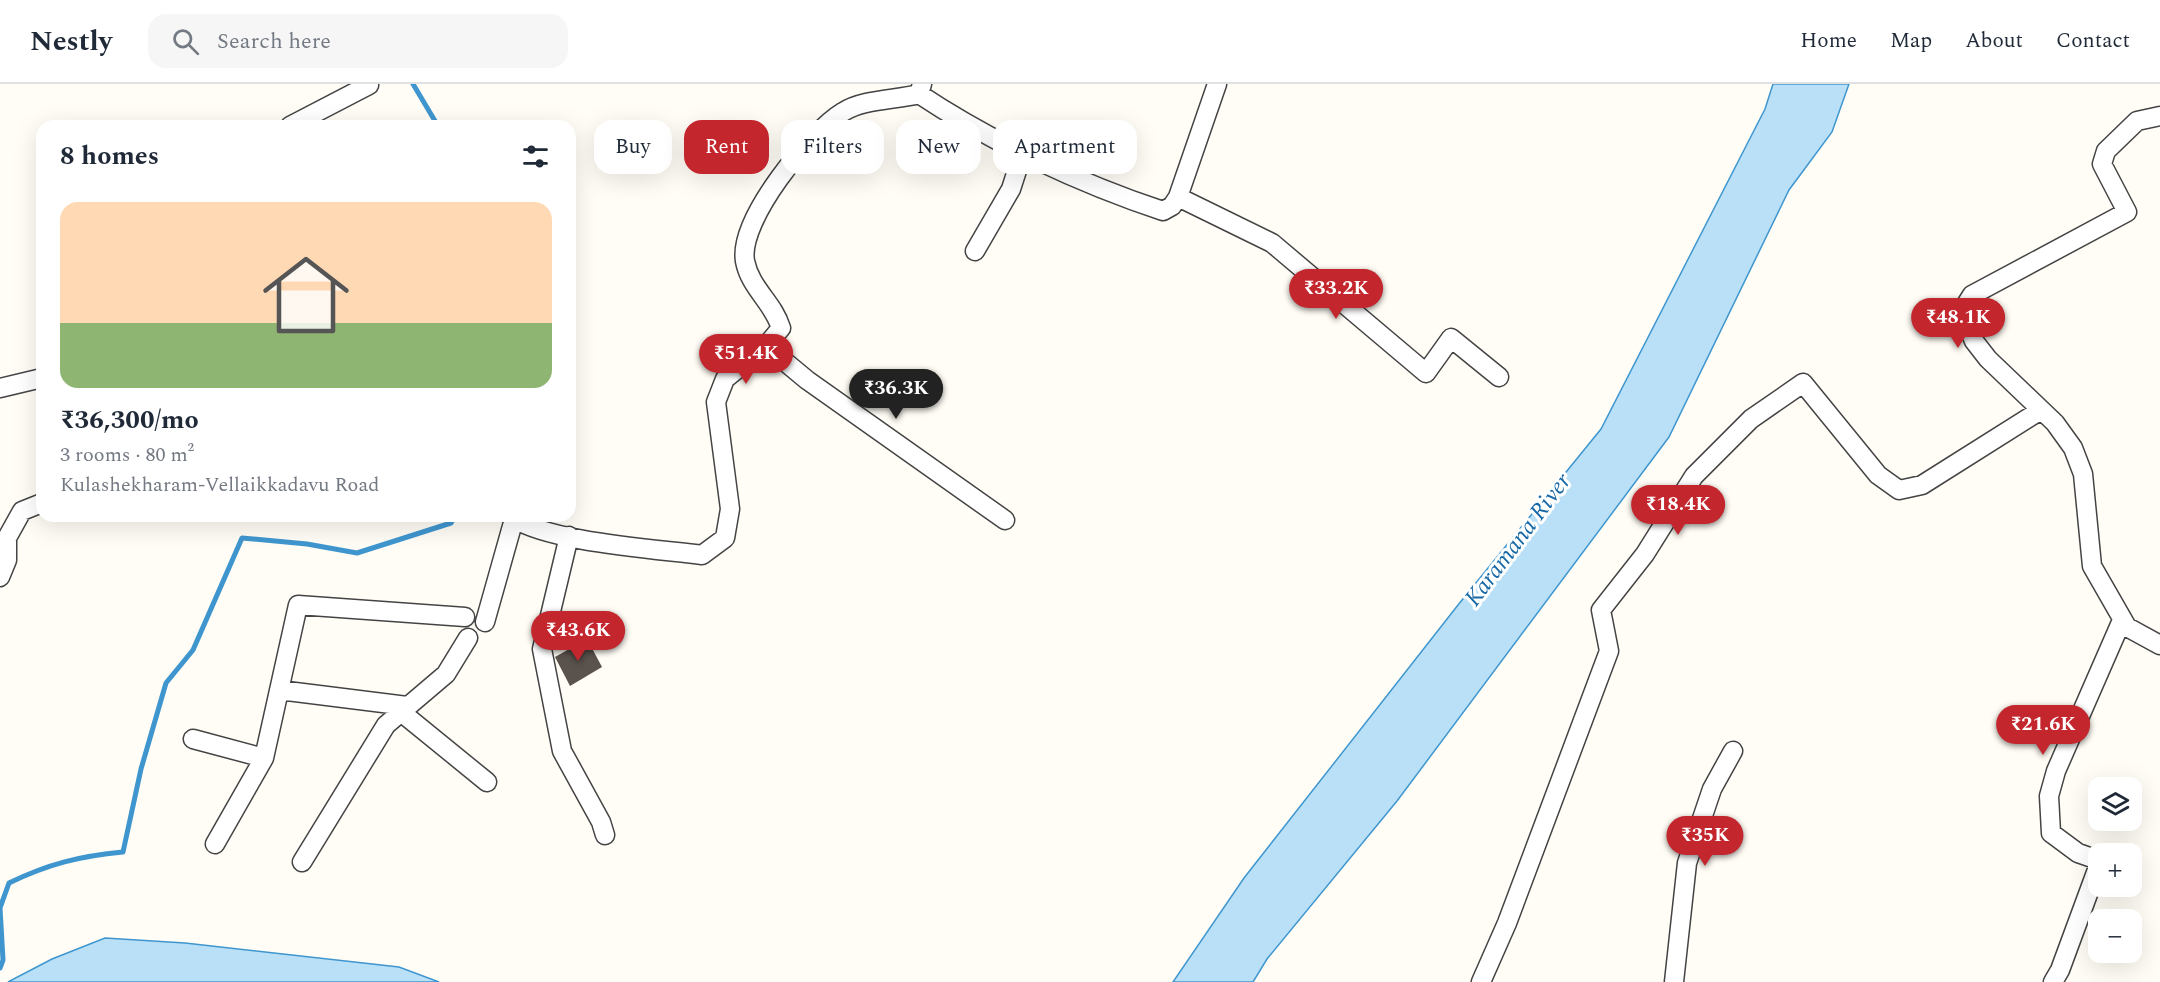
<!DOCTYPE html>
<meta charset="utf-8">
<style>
:root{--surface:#fff;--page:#f6f6f7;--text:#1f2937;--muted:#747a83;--line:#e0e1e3;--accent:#c4262e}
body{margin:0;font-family:Spectral,serif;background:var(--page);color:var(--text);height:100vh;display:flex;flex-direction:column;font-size:22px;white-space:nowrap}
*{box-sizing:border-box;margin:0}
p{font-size:20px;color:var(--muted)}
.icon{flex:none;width:33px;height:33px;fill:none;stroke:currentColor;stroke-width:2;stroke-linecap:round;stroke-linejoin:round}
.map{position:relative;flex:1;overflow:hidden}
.sheet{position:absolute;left:36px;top:36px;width:540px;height:402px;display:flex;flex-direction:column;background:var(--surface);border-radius:18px;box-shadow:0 6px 24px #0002}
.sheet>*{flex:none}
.guide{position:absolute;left:594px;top:36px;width:570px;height:54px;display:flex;gap:12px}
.buttons{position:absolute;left:2088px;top:693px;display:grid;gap:12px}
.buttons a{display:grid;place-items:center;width:54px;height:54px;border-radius:12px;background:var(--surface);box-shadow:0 6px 24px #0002;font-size:30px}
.price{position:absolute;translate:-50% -51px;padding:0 14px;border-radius:21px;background:var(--accent);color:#fff;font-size:20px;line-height:39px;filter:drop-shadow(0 2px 3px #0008)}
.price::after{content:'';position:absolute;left:50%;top:36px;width:18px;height:14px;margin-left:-9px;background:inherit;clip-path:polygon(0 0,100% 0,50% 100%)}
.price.active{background:#222;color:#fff}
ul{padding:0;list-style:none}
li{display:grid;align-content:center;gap:12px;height:318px;padding:0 24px}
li+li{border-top:2px solid var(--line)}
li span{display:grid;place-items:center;height:186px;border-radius:18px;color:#555}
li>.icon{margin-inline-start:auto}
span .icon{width:108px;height:108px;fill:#fffc;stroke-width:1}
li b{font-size:26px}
h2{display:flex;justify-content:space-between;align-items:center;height:72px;padding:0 24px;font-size:26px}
.pill{padding:0 21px;border-radius:18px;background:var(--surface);box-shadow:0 6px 24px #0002;font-size:21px;line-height:54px}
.pill.active{background:var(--accent);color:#fff}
header{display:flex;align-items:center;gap:36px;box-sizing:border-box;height:84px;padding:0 30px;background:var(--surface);border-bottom:2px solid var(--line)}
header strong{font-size:28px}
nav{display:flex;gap:33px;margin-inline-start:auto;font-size:21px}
.search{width:420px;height:54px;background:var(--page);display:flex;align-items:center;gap:15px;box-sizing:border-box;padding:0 21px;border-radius:18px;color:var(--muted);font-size:22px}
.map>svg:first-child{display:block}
.water{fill:#b9e0f7;stroke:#3f96cf;stroke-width:1.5}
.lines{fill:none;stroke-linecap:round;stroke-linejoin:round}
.stream{stroke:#3f96cf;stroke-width:5}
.building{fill:#5a524d}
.minor-casing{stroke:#444;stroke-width:21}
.minor{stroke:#fff;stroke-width:18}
.labels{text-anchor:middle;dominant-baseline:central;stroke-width:6;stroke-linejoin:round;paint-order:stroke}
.water-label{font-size:24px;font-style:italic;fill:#1768a6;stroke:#fff}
</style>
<header>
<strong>Nestly</strong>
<div class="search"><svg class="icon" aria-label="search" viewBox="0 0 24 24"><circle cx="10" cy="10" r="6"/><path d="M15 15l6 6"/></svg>Search here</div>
<nav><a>Home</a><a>Map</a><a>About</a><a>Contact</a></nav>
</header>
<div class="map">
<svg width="2160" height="898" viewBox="0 0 2160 898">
<rect width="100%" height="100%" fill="#fffdf5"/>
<path class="water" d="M1773 0H1849L1832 48 1789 106 1669 353 1397 717 1267 875 1253 898H1173L1244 794 1458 521 1601 345 1765 25Z
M105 854 185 859 399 883 439 898H8L52 875Z"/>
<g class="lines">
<path class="stream" d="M413 0 438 42
M0 884 3 876 0 824 9 799C48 780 80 772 123 768L141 685 166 599 193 566 242 454 307 460 357 469 451 439 455 432"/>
</g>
<path class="building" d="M587 555 602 583 570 602 555 573Z"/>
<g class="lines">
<defs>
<path id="minor" d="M919 10C991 58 1081 100 1163 127L1172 122 1178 113 1217 0
M2160 32 2137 37 2106 67 2102 80 2127 128 1972 211 1965 222V236L1974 257 1988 275 2055 339 2073 364 2083 390 2092 482 2127 543 2160 561
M290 42 369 1
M1178 113 1272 159 1426 289 1451 254 1499 293
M975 167 1011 105 1023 68
M766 262 807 296 1005 436
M0 304 42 294
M510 432C545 458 656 465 702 471L725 454 730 425 716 318 725 295 766 262 781 244C773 218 750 204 745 177 738 136 810 48 843 28 863 15 896 16 919 10L922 0
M569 452 542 565 562 667 601 738 605 751
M0 493 7 476V454L22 427 42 419
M485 538 514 435
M279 606 407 622
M401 628 487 698
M193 655 264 674
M215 760 264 674 298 521 465 533
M2098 776 2078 769 2051 749 2049 712 2056 687 2122 536
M302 778 386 641 446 590 468 554
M1481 898 1507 839 1609 567 1601 526 1645 470 1694 392 1751 335 1803 299 1878 391 1899 406 1922 401 2041 326
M1674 898 1687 779 1712 705 1733 667
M2053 898 2060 886 2098 783"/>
</defs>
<use href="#minor" class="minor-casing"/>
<use href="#minor" class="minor"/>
</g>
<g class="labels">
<g class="water-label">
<text transform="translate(1518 456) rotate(-53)">Karamana River</text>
</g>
</g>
</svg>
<div class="buttons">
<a><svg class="icon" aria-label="layers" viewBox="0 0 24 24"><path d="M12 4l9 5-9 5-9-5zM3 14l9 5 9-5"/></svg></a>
<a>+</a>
<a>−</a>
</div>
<b class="price" style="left:1336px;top:236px">₹33.2K</b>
<b class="price" style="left:1958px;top:265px">₹48.1K</b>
<b class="price" style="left:746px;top:301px">₹51.4K</b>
<b class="price active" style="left:896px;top:336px">₹36.3K</b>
<b class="price" style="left:1678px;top:452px">₹18.4K</b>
<b class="price" style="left:578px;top:578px">₹43.6K</b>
<b class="price" style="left:2043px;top:672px">₹21.6K</b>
<b class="price" style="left:1705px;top:783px">₹35K</b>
<div class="guide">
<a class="pill">Buy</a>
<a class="pill active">Rent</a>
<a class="pill">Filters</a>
<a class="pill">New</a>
<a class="pill">Apartment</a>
</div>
<section class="sheet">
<h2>8 homes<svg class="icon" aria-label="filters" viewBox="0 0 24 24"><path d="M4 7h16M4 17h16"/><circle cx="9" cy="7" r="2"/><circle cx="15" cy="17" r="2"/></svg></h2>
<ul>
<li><span style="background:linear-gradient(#ffd9b3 65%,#8fb573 0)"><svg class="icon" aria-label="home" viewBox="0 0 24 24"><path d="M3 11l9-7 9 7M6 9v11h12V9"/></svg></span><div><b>₹36,300/mo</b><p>3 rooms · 80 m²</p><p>Kulashekharam-Vellaikkadavu Road</p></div></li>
</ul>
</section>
</div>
